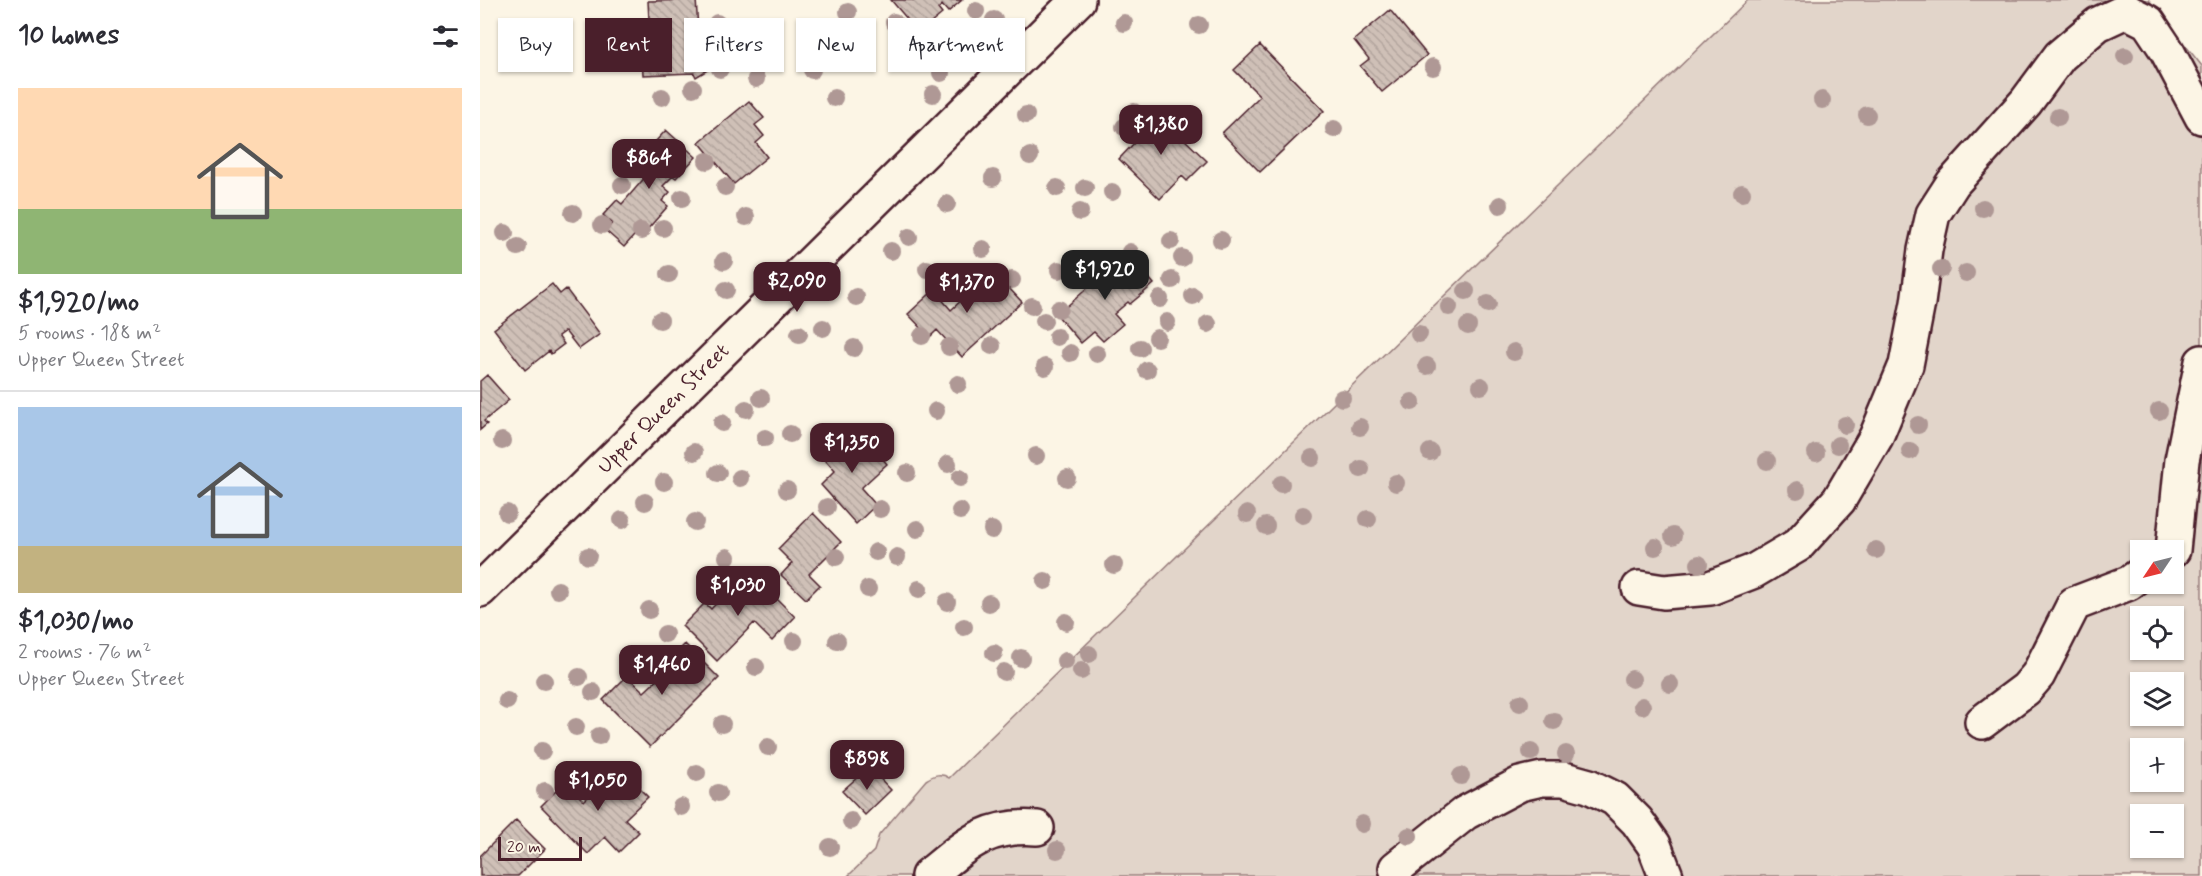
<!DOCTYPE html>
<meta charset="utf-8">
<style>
:root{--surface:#fff;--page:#f2f2f3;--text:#2b2b33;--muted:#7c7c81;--line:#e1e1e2;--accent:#4a1f2b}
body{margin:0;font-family:Mynerve,sans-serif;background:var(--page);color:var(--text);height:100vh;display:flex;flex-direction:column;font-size:22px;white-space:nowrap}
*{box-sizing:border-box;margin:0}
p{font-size:20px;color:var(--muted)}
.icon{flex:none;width:33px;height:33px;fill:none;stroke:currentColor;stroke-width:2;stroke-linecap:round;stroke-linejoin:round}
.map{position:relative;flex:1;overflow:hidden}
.side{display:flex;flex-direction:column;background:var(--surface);width:480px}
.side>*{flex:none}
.banner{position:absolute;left:18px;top:18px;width:570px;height:54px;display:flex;gap:12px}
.needle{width:39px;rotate:235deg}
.buttons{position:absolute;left:1650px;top:540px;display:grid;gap:12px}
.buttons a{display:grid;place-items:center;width:54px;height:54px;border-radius:0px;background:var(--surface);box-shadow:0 2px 4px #0004;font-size:30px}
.scale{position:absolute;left:18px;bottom:15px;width:84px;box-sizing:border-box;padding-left:6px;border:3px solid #4a1f2b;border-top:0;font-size:16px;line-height:21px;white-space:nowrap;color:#4a1f2b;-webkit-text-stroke:4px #fcf5e5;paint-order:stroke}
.price{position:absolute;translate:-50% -51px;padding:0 14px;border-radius:12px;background:var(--accent);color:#fff;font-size:20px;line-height:39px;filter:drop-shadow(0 2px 3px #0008)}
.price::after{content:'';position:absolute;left:50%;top:36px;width:18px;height:14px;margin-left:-9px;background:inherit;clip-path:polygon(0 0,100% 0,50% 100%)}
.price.selected{background:#222;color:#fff}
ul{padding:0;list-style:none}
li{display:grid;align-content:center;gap:12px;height:318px;padding:0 18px}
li+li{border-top:2px solid var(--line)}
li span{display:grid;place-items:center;height:186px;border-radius:0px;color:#555}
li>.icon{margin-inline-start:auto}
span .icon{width:108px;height:108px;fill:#fffc;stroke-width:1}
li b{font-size:26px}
h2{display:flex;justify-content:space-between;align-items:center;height:72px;padding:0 18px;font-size:26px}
.chip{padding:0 21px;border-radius:0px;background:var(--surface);box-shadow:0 2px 4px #0004;font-size:21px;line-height:54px}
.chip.selected{background:var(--accent);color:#fff}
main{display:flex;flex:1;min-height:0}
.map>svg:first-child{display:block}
.green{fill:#e2d5ca;stroke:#967a7a;stroke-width:1.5;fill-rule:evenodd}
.building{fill:url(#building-back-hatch);stroke:#4a1f2b;stroke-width:1.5}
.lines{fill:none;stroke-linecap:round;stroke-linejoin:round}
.minor-casing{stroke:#4a1f2b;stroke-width:38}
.minor{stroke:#fcf5e5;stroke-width:33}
.tree{fill:#af9895}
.labels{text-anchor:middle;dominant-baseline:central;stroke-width:4.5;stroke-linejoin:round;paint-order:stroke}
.street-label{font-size:21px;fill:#4a1f2b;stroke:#fcf5e5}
</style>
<main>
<section class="side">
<h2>10 homes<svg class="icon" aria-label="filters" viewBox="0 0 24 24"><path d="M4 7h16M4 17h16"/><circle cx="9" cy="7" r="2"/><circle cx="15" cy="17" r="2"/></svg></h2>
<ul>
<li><span style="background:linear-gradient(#ffd9b3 65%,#8fb573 0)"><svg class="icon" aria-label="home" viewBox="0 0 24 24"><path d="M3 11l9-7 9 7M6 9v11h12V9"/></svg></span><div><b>$1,920/mo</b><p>5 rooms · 188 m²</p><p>Upper Queen Street</p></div></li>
<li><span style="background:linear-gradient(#a9c7e8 75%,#c2b280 0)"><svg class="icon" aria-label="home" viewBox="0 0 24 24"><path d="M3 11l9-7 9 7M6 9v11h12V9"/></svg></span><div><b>$1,030/mo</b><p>2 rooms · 76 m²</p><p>Upper Queen Street</p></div></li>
</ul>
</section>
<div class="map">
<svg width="1722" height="876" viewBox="0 0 1722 876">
<defs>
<pattern id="building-back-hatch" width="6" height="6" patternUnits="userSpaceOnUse" patternTransform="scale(1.5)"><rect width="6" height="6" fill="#cfc0b7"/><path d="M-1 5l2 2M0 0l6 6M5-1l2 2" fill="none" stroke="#b3a59e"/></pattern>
</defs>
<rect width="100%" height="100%" fill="#fcf5e5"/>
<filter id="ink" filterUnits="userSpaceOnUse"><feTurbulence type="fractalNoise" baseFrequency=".0167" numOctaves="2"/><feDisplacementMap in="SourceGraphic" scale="12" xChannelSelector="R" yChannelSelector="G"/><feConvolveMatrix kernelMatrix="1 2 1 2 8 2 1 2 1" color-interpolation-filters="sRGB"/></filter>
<g filter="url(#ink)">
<path class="green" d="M1268 0H1669L1722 66V876H368L394 851 399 835 446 780C454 775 461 772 469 778ZM1660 550H1694V584H1660ZM1660 616H1694V650H1660ZM1660 682H1694V716H1660ZM1660 748H1694V782H1660ZM1660 814H1694V848H1660Z"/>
<path class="building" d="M216 0 218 28H213V36L225 34 244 60 216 77 214 73 163 75 161 38H170L168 1Z
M411 0H482L468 12 462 5 458 9 462 14 439 33Z
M910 10 947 55 902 92 880 66 889 59 874 40Z
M780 45 844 111 780 172 742 133 780 96 754 70Z
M269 101 284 118 275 125 284 136 276 143 287 157 254 184 219 142Z
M676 112 727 161 707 181 702 176 680 199 639 159 656 141 652 137Z
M186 130 216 157 196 178 193 176 183 186 190 192 182 201 188 206 166 231 162 227 144 247 126 231 132 223 123 215 137 200 142 204 167 175 161 169 172 157 166 152Z
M653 259 674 284 650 304 648 302 634 314 643 324 623 341 614 332 601 343 577 315 611 285 607 280 624 265 630 272 643 260 647 265Z
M513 271 542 302 482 357 457 330 450 337 428 314 454 290 471 310Z
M72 284 80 294 86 289 120 334 99 349 85 331 78 336 84 344 71 354 69 351 45 370 14 329Z
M7 375 29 400 4 421 7 424 0 430V381Z
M377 429 407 464 381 488 396 505 376 524 341 485 355 471 338 452 351 441 357 447Z
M333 513 361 542 329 574 340 585 326 599 301 575 312 563 298 549Z
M272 574 315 617 292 641 274 623 237 661 202 626 225 603 231 609 256 583 260 586Z
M205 644 239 678 170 747 123 700 147 676 164 692 177 680 173 677Z
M138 767 168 797 145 819 159 832 139 852 125 837 108 854 61 806 85 782 104 801Z
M389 767 411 790 385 815 362 791Z
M36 820 65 849 38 876H0V856Z"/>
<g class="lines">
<defs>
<g id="minor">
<path d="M1693 550 1702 460 1722 362"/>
<path d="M1159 588 1184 592 1230 588 1274 571 1318 545 1359 500 1396 437 1426 365 1438 303 1445 250 1453 214 1473 183 1546 102 1580 56 1618 24 1646 11 1668 22 1686 49 1722 117"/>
<path id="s1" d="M0 590 598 0"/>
<path d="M1502 722 1546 689 1558 675 1594 604 1649 583 1660 575"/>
<path d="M916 868 985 813 1040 784 1062 779H1084L1109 786 1135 799 1157 821 1174 845 1186 876"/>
<path d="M448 876C486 845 506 824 557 828"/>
</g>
</defs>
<use href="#minor" class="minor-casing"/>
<use href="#minor" class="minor"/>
</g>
<g class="tree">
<circle cx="496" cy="11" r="9"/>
<circle cx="368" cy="12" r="9"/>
<circle cx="514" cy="20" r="9"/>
<circle cx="414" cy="22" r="9"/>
<circle cx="237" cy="23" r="9"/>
<circle cx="644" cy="23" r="9"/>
<circle cx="719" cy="25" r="9"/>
<circle cx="497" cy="34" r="9"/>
<circle cx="254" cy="52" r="9"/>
<circle cx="1645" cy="56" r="9"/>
<circle cx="451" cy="57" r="9"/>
<circle cx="277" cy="60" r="9"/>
<circle cx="953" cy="67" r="9"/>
<circle cx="240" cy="69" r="9"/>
<circle cx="332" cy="70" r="9"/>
<circle cx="461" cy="73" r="9"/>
<circle cx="276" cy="79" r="9"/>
<circle cx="213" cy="88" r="9"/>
<circle cx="453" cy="94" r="9"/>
<circle cx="182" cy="97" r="9"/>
<circle cx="354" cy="98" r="9"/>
<circle cx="1342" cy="100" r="9"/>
<circle cx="654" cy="112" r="9"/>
<circle cx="546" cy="115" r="9"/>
<circle cx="1387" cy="115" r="9"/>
<circle cx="1578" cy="117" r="9"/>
<circle cx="644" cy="127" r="9"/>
<circle cx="854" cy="129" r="9"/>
<circle cx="164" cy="152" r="9"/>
<circle cx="550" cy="156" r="9"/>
<circle cx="227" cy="161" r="9"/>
<circle cx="513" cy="178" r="9"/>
<circle cx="142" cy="185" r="9"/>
<circle cx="245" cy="187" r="9"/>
<circle cx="577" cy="188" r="9"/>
<circle cx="605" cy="188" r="9"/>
<circle cx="632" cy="192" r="9"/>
<circle cx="1262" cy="193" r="9"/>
<circle cx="202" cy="198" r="9"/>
<circle cx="467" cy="204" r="9"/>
<circle cx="1020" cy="205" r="9"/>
<circle cx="1503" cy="208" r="9"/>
<circle cx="600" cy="212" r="9"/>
<circle cx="93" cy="213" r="9"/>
<circle cx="266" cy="217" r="9"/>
<circle cx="122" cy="225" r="9"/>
<circle cx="183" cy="228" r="9"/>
<circle cx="161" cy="231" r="9"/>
<circle cx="25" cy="233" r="9"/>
<circle cx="429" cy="237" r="9"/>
<circle cx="741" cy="240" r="9"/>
<circle cx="691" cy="241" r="9"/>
<circle cx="38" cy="247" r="9"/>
<circle cx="503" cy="249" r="9"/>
<circle cx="411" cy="251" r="9"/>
<circle cx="650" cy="252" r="9"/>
<circle cx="702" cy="258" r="9"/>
<circle cx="244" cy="261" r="9"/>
<circle cx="608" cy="262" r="9"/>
<circle cx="447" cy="269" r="9"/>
<circle cx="1461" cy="269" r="9"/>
<circle cx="579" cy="270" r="9"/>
<circle cx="1486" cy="273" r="9"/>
<circle cx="189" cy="274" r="9"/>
<circle cx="532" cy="280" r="9"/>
<circle cx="692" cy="280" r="9"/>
<circle cx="246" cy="290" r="9"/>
<circle cx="986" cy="291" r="9"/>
<circle cx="713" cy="296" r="9"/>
<circle cx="376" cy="297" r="9"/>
<circle cx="680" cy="299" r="9"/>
<circle cx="1008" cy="304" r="9"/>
<circle cx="552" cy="306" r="9"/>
<circle cx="969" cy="307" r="9"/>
<circle cx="579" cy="309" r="9"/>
<circle cx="180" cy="320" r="9"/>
<circle cx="564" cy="321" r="9"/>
<circle cx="687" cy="322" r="9"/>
<circle cx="728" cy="324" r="9"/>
<circle cx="988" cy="326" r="9"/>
<circle cx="343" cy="328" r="9"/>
<circle cx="319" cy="334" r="9"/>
<circle cx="939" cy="334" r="9"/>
<circle cx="442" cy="336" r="9"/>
<circle cx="577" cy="337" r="9"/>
<circle cx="677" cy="338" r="9"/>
<circle cx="512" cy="346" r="9"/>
<circle cx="469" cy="347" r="9"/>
<circle cx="374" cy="348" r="9"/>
<circle cx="660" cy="348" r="9"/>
<circle cx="1034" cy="352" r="9"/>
<circle cx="590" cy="353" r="9"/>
<circle cx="617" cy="354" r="9"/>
<circle cx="947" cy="366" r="9"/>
<circle cx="565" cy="367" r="9"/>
<circle cx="667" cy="370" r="9"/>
<circle cx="478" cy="384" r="9"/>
<circle cx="1001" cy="386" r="9"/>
<circle cx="281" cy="398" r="9"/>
<circle cx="862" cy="398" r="9"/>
<circle cx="932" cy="402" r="9"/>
<circle cx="266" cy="409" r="9"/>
<circle cx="456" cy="411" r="9"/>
<circle cx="1679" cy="411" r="9"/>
<circle cx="242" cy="423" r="9"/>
<circle cx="1365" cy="425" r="9"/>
<circle cx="1438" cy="425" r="9"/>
<circle cx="880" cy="427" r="9"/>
<circle cx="310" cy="434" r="9"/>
<circle cx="285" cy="438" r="9"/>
<circle cx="22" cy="441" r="9"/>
<circle cx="1358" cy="445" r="9"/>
<circle cx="1430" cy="451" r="9"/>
<circle cx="214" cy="452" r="9"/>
<circle cx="950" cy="452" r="9"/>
<circle cx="1336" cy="453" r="9"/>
<circle cx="556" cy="456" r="9"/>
<circle cx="832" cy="458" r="9"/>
<circle cx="1287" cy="461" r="9"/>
<circle cx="468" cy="464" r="9"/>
<circle cx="881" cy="469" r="9"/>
<circle cx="238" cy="473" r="9"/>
<circle cx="427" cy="473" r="9"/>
<circle cx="260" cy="478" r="9"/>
<circle cx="480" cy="478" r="9"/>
<circle cx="587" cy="478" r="9"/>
<circle cx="184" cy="482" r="9"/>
<circle cx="916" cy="483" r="9"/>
<circle cx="801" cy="484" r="9"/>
<circle cx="307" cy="490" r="9"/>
<circle cx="1317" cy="490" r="9"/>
<circle cx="165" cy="502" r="9"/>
<circle cx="347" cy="507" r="9"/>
<circle cx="400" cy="509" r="9"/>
<circle cx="480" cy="511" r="9"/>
<circle cx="27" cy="513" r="9"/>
<circle cx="767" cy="514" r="9"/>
<circle cx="823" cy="515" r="9"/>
<circle cx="888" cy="519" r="9"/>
<circle cx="142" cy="520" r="9"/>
<circle cx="215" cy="522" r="9"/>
<circle cx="786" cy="526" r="9"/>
<circle cx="437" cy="529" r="9"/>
<circle cx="512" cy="530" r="9"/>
<circle cx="1193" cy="536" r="9"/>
<circle cx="1175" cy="547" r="9"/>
<circle cx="1396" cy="550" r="9"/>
<circle cx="396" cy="552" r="9"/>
<circle cx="108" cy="556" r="9"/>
<circle cx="247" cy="557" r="9"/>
<circle cx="356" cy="557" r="9"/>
<circle cx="417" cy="557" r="9"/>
<circle cx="1219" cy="564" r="9"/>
<circle cx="634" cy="565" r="9"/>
<circle cx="565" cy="581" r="9"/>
<circle cx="388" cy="589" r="9"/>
<circle cx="439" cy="589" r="9"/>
<circle cx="78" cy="590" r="9"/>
<circle cx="467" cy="602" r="9"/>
<circle cx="509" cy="603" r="9"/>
<circle cx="169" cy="610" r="9"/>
<circle cx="586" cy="622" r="9"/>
<circle cx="484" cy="627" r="9"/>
<circle cx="185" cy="634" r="9"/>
<circle cx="314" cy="641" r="9"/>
<circle cx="357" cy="641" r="9"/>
<circle cx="514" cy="653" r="9"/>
<circle cx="609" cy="654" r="9"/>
<circle cx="541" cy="658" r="9"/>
<circle cx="585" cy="661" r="9"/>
<circle cx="276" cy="667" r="9"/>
<circle cx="601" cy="671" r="9"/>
<circle cx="524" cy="672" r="9"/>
<circle cx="99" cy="677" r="9"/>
<circle cx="1152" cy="679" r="9"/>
<circle cx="64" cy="681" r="9"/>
<circle cx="1190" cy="684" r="9"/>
<circle cx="113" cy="692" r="9"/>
<circle cx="27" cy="701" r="9"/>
<circle cx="1040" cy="703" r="9"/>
<circle cx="1162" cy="706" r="9"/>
<circle cx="1074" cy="721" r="9"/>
<circle cx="242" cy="724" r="9"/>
<circle cx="96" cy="727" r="9"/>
<circle cx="119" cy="736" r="9"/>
<circle cx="288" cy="747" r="9"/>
<circle cx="62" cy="751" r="9"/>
<circle cx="1051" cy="752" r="9"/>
<circle cx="1086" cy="754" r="9"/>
<circle cx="217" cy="773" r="9"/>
<circle cx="981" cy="776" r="9"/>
<circle cx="65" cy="791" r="9"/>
<circle cx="238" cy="793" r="9"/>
<circle cx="201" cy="807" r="9"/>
<circle cx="371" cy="821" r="9"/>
<circle cx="882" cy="824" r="9"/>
<circle cx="929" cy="836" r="9"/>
<circle cx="350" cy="847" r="9"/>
<circle cx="577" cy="850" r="9"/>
</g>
</g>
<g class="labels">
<g class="street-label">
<text stroke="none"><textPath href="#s1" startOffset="258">Upper Queen Street</textPath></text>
</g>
</g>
</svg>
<div class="buttons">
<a><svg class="needle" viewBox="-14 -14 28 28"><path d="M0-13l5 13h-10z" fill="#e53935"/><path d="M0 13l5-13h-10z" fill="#7c7c81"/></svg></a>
<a><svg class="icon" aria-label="locate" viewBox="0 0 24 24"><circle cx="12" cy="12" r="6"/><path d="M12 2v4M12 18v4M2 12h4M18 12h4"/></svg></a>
<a><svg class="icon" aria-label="layers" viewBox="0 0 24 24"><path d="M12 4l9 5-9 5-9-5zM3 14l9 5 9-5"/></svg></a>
<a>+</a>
<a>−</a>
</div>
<div class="scale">20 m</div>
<b class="price" style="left:681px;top:156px">$1,380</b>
<b class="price" style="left:169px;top:190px">$864</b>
<b class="price selected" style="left:625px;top:301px">$1,920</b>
<b class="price" style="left:317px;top:313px">$2,090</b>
<b class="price" style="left:487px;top:314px">$1,370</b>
<b class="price" style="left:372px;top:474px">$1,350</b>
<b class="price" style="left:258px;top:617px">$1,030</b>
<b class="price" style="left:182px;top:696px">$1,460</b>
<b class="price" style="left:387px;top:791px">$898</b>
<b class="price" style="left:118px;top:812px">$1,050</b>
<div class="banner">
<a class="chip">Buy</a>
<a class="chip selected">Rent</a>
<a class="chip">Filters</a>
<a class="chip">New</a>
<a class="chip">Apartment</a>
</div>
</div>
</main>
